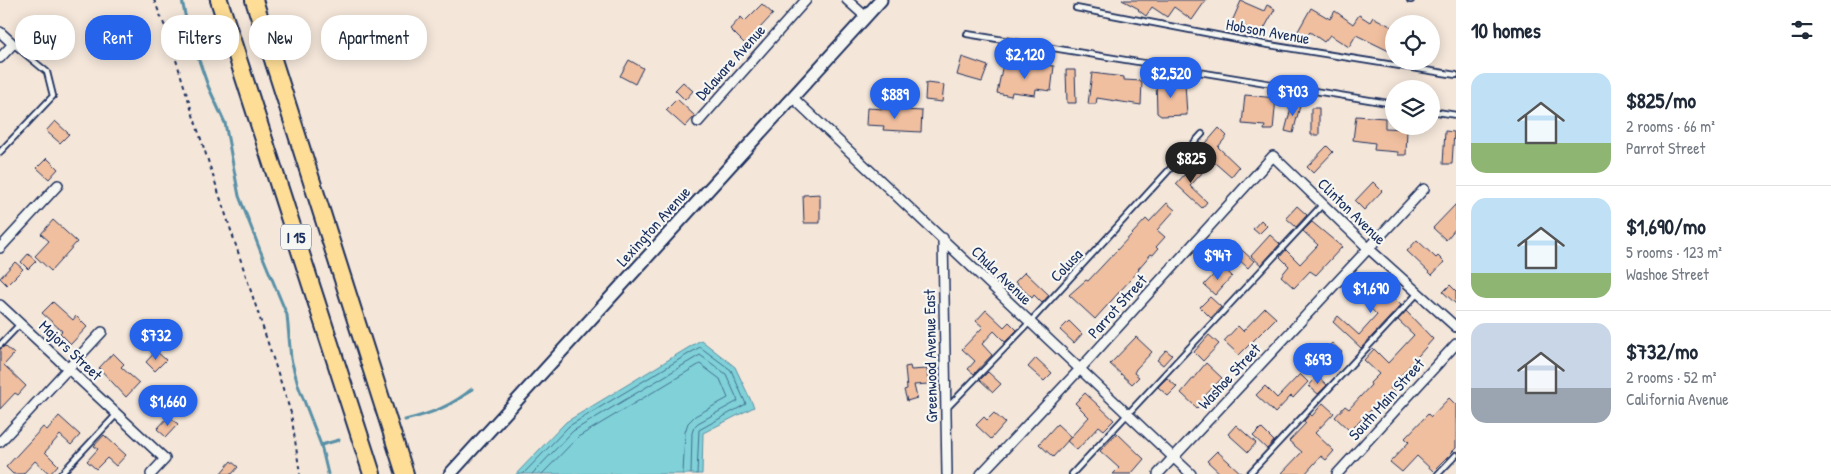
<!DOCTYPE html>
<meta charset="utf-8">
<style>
:root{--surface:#fff;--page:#f6f6f7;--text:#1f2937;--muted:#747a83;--line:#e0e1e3;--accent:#2563eb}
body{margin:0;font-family:"Patrick Hand",sans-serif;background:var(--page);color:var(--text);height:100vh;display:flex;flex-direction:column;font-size:19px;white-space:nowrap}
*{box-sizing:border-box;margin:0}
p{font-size:16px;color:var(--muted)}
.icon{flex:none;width:28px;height:28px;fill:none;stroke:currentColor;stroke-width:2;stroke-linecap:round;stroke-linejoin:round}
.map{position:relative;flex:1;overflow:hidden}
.sheet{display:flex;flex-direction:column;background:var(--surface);width:375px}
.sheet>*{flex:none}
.banner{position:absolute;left:15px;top:15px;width:475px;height:45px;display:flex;gap:10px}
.fabs{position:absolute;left:1385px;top:15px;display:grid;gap:10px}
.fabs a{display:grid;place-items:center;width:55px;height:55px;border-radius:50%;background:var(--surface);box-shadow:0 2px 12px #0003;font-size:25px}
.price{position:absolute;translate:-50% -42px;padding:0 11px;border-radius:18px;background:var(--accent);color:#fff;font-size:16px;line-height:32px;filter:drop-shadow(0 1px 2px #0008)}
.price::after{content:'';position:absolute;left:50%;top:30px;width:15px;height:11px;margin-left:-8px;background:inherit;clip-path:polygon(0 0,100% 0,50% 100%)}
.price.active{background:#222;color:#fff}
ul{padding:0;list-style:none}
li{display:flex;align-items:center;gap:15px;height:125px;padding:0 15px}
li+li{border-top:1px solid var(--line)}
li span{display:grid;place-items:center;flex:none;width:140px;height:100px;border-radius:15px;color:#555}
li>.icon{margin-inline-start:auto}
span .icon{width:60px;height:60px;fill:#fffc;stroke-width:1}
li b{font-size:21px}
h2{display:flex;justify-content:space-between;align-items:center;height:60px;padding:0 15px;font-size:21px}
.chip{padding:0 18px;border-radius:20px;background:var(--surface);box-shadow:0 2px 12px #0003;font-size:18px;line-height:45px}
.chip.active{background:var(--accent);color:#fff}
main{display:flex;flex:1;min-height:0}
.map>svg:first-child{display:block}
.water{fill:#80d1d8;stroke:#5890a7}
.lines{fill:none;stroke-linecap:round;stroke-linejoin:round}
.shore{stroke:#43708f;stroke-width:1}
.stream{stroke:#5890a7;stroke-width:3}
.building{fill:#f0bfa0;stroke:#1b2f5e}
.service-casing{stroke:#1b2f5e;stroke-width:8}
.minor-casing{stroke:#1b2f5e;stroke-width:12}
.tertiary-casing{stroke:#1b2f5e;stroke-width:15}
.motorway-casing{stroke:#1b2f5e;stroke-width:20}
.path{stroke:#1b2f5e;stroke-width:2;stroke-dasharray:4 4;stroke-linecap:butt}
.service{stroke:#f6f6f2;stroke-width:4.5}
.minor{stroke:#f6f6f2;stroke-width:9}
.tertiary{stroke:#f6f6f2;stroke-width:11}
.motorway{stroke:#fedd96;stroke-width:16}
.labels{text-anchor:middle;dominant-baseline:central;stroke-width:4.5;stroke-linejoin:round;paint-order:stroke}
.shield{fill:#f6f6f2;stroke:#5d6b8a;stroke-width:1}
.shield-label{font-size:15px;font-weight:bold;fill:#1b2f5e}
.street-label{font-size:16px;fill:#1b2f5e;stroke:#f6f6f2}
</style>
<main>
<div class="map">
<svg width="1456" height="474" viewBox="0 0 1456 474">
<rect width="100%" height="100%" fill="#f4e6d9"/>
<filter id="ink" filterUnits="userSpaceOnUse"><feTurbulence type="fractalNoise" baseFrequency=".02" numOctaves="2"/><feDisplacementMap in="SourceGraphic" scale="10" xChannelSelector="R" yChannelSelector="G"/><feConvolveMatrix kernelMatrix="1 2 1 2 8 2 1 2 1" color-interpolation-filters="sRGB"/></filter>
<g filter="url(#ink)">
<path class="water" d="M701 340 735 367 754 407 703 433 702 474H516L566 422Z"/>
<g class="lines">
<path class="shore" d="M523 474 569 426 700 347 731 370 746 404 699 430 697 474
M532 474 573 431 700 355 726 374 738 401 698 423 694 427 692 433 691 474
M542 474 578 437 700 364 720 379 728 398 695 416 688 423 685 432 683 474"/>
<path class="stream" d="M182 0 188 29 208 86 225 123 239 196 260 250 287 315 291 359 298 385 321 445 328 474
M405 420C430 414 452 406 472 389
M321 445 339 440"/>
</g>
<path class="building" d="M1122 0H1206L1192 20 1174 7 1167 17 1152 7 1146 16 1138 10 1139 9Z
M1241 1 1264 11 1267 5 1275 9 1260 36 1244 26 1241 31 1230 26Z
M762 4 773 14 745 44 730 29 741 17 745 21Z
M1311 8 1330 19 1335 11 1353 24 1359 15 1370 22 1373 17 1394 28V43L1389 51 1356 35 1349 47 1330 35 1324 42 1310 32 1307 36 1298 31Z
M962 57 988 66 982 82 957 75Z
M629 60 643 68 635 84 620 76Z
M1003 64 1026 70 1027 64 1046 67V65L1054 66 1051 91 1036 89 1035 95 1012 92 1011 96 997 93Z
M1066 70H1075L1076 103H1067Z
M1092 73 1124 77V80L1142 81 1141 105 1097 98 1096 104H1088Z
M1156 79H1164V84L1185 83 1187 115 1161 116 1157 113Z
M683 82 693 91 685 100 675 90Z
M926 83 944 85 942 102 925 100Z
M1245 95 1276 98 1273 130H1264L1265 126 1242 124Z
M677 99 695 116 685 127 666 110Z
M1293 100 1301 102 1293 133 1285 131Z
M867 108 922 111 921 132 883 130 884 126 866 125Z
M1311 108H1319V135H1311Z
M1356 116 1385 118V128L1407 129 1406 155H1398V152L1374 150 1375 143 1353 140Z
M55 121 69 134 60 143 46 131Z
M1219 128 1227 136 1218 147 1239 167 1231 177 1200 150Z
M1445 131 1454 132 1452 164H1443Z
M1327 146 1333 152 1313 173 1307 167Z
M47 158 58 169 49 179 37 168Z
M1190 162 1202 173 1190 186 1207 202 1202 208 1176 184 1185 174 1182 171Z
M1373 182 1382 191 1364 210 1355 201Z
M820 194V223H804L803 195Z
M1167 203 1175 210 1157 230 1165 237 1156 247 1158 249 1153 255 1151 254 1138 269 1139 270 1095 319 1069 295 1086 280 1088 281 1146 219 1149 222Z
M1456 204V228L1446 240 1433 228Z
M1297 206 1307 215 1296 227 1286 218Z
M53 220 77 242 51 271 35 256 49 241 41 234Z
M1261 220 1267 226 1259 234 1253 229Z
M1312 222 1342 247 1316 275 1310 271 1294 288 1281 276 1289 266 1280 257 1286 250 1300 264 1318 245 1303 231Z
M1270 235 1280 244 1261 265 1251 256Z
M1417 240 1436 258 1438 256 1444 262 1432 275 1407 251Z
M1233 242 1254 261 1248 268 1227 249Z
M28 254 36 261 28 269 21 262Z
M15 262 23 269 7 285 0 278Z
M1222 266 1232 276 1215 295 1204 285Z
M1025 272 1049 295 1042 303 1034 295 1032 298 1015 282Z
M1372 282 1390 299 1392 297 1401 305 1361 348 1333 322 1338 316 1359 335 1377 315 1359 296Z
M1450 285 1456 291V304L1443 292Z
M1210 297 1221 307 1211 318 1200 307Z
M53 302 73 320 76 316 87 327 71 344 60 333 62 331 42 313Z
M1265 308 1276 318 1239 355 1224 341 1238 326 1243 331Z
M986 310 1004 327 1009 322 1017 330 1005 342 994 331 982 344 992 355 974 374 968 369 975 361 962 349 983 327 976 321Z
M1406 311 1433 339 1390 388 1394 392 1387 400 1384 397 1350 431 1335 417 1345 406 1349 409 1371 385 1370 383 1379 374 1364 360 1374 349 1388 363 1414 335 1398 320Z
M1069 321 1082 334 1074 343 1060 330Z
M1209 335 1219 344 1203 361 1194 352Z
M1136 337 1152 352 1136 369 1134 373 1139 377 1132 384 1110 364Z
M1332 343 1342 352 1325 370 1315 361Z
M5 346 14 354 4 365 26 386 18 395 15 393 0 409V349Z
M1166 350 1172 355 1163 365 1157 360Z
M156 351 166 360 155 371 146 362Z
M113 353 124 364 121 367 139 383 126 397 99 368Z
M1036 358 1052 373 1044 381 1028 367Z
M1206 363 1222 378 1204 397 1206 399 1197 408 1181 393Z
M910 366 911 370 927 369 928 384 914 385 917 398 907 401 904 390 907 389 905 367Z
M988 372 1001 384 993 392 980 380Z
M1300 374 1308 382 1293 398 1291 396 1275 413 1256 395 1265 386 1277 398Z
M1317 376 1327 385 1318 394 1309 386Z
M1167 378 1177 387 1168 396 1158 387Z
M1085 393 1114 420 1104 430 1099 426 1077 450 1067 441 1089 417 1075 403Z
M1449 398 1456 405V448L1433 471 1417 456 1402 472 1390 462 1409 442 1405 438 1428 414 1431 417Z
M1323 403 1334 413 1315 433 1334 451 1326 460 1321 456 1305 474H1281L1302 452 1289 441 1306 423 1304 421 1310 414 1312 416Z
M994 413 1005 423 991 439 976 425 984 417 987 420Z
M59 416 80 435 71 445 60 435 45 452 58 465 50 474 35 461 23 474H13L6 467 43 427 47 430Z
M169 416 178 424 166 437 157 429Z
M1057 424 1071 437 1053 457 1039 444Z
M1236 425 1256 443 1248 452 1228 434Z
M1261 428 1274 441 1267 449 1253 436Z
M1117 433 1144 459 1131 474H1113L1119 468 1100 451Z
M104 435 126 455 116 466 107 458 96 469 87 461 98 449 94 446Z
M1217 451 1242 474H1221L1207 461Z
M231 461 238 467 232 474H220Z"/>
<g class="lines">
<defs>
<path id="service" d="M1410 0H1411
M1076 8 1263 44 1456 75
M967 34 1394 104
M1431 111 1456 115
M0 152 53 96 47 72 13 44
M0 345 20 324
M946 409 1030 322 1202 134
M61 474 117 414
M1072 474 1323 204
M1249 474 1418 293
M1438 474 1456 455"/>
<path id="minor" d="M847 0 866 17
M0 32 13 44 0 58
M792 97 1191 474
M698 122 806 0
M943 238 947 474
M0 248 58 185
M0 305 165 459 151 474
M0 442 102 332
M981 474 1081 368 1273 156 1368 248 1456 327
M1158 474 1424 189
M1337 474 1456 344"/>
<path id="tertiary" d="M450 474 881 0"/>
<path id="motorway" d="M219 0 372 474
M254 0 405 474"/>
</defs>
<use href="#service" class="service-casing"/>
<use href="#minor" class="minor-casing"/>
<use href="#tertiary" class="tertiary-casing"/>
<use href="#motorway" class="motorway-casing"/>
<path class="path" d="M154 0 168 34 194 118 291 413 300 474"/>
<use href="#service" class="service"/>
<use href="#minor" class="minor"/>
<use href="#tertiary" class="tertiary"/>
<use href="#motorway" class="motorway"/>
</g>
</g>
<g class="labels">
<rect class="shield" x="281" y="224.5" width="30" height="25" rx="4"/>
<g class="shield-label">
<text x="296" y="237">I 15</text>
</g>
<g class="street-label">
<text transform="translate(1268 31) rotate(10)">Hobson Avenue</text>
<text transform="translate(730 62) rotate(-48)">Delaware Avenue</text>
<text transform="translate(1352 211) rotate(44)">Clinton Avenue</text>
<text transform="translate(653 226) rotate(-48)">Lexington Avenue</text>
<text transform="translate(1066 265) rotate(-47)">Colusa</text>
<text transform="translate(1002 275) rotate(44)">Chula Avenue</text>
<text transform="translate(1117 306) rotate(-48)">Parrot Street</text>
<text transform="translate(71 350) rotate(43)">Majors Street</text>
<text transform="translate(930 356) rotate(-91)">Greenwood Avenue East</text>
<text transform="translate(1229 376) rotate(-47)">Washoe Street</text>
<text transform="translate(1386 399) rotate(-48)">South Main Street</text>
</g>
</g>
</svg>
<div class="fabs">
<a><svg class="icon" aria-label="locate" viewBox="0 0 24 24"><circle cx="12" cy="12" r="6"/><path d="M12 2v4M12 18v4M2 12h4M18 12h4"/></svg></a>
<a><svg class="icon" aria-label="layers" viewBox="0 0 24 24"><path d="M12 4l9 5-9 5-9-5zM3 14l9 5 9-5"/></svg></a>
</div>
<b class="price" style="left:1025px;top:80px">$2,120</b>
<b class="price" style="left:1171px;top:99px">$2,520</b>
<b class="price" style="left:1293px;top:117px">$703</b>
<b class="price" style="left:895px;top:120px">$889</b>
<b class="price active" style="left:1191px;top:184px">$825</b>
<b class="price" style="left:1218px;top:281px">$947</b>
<b class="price" style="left:1371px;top:314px">$1,690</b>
<b class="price" style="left:156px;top:361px">$732</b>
<b class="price" style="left:1318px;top:385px">$693</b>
<b class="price" style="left:168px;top:427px">$1,660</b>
<div class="banner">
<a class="chip">Buy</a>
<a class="chip active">Rent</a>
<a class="chip">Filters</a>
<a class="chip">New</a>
<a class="chip">Apartment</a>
</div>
</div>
<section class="sheet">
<h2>10 homes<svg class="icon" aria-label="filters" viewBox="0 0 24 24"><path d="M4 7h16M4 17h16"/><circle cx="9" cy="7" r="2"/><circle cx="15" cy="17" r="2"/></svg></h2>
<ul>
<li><span style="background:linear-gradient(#bfe0f5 70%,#8fb573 0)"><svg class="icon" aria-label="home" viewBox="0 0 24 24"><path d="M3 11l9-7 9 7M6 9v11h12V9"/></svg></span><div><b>$825/mo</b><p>2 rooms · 66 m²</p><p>Parrot Street</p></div></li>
<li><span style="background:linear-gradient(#bfe0f5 75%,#8fb573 0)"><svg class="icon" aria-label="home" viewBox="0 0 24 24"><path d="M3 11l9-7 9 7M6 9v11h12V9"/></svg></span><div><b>$1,690/mo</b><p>5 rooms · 123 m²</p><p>Washoe Street</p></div></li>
<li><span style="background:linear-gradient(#c9d6e8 65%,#9aa5b1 0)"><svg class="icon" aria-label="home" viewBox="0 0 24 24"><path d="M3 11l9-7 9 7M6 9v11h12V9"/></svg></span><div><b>$732/mo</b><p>2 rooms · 52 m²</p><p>California Avenue</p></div></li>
</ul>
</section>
</main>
